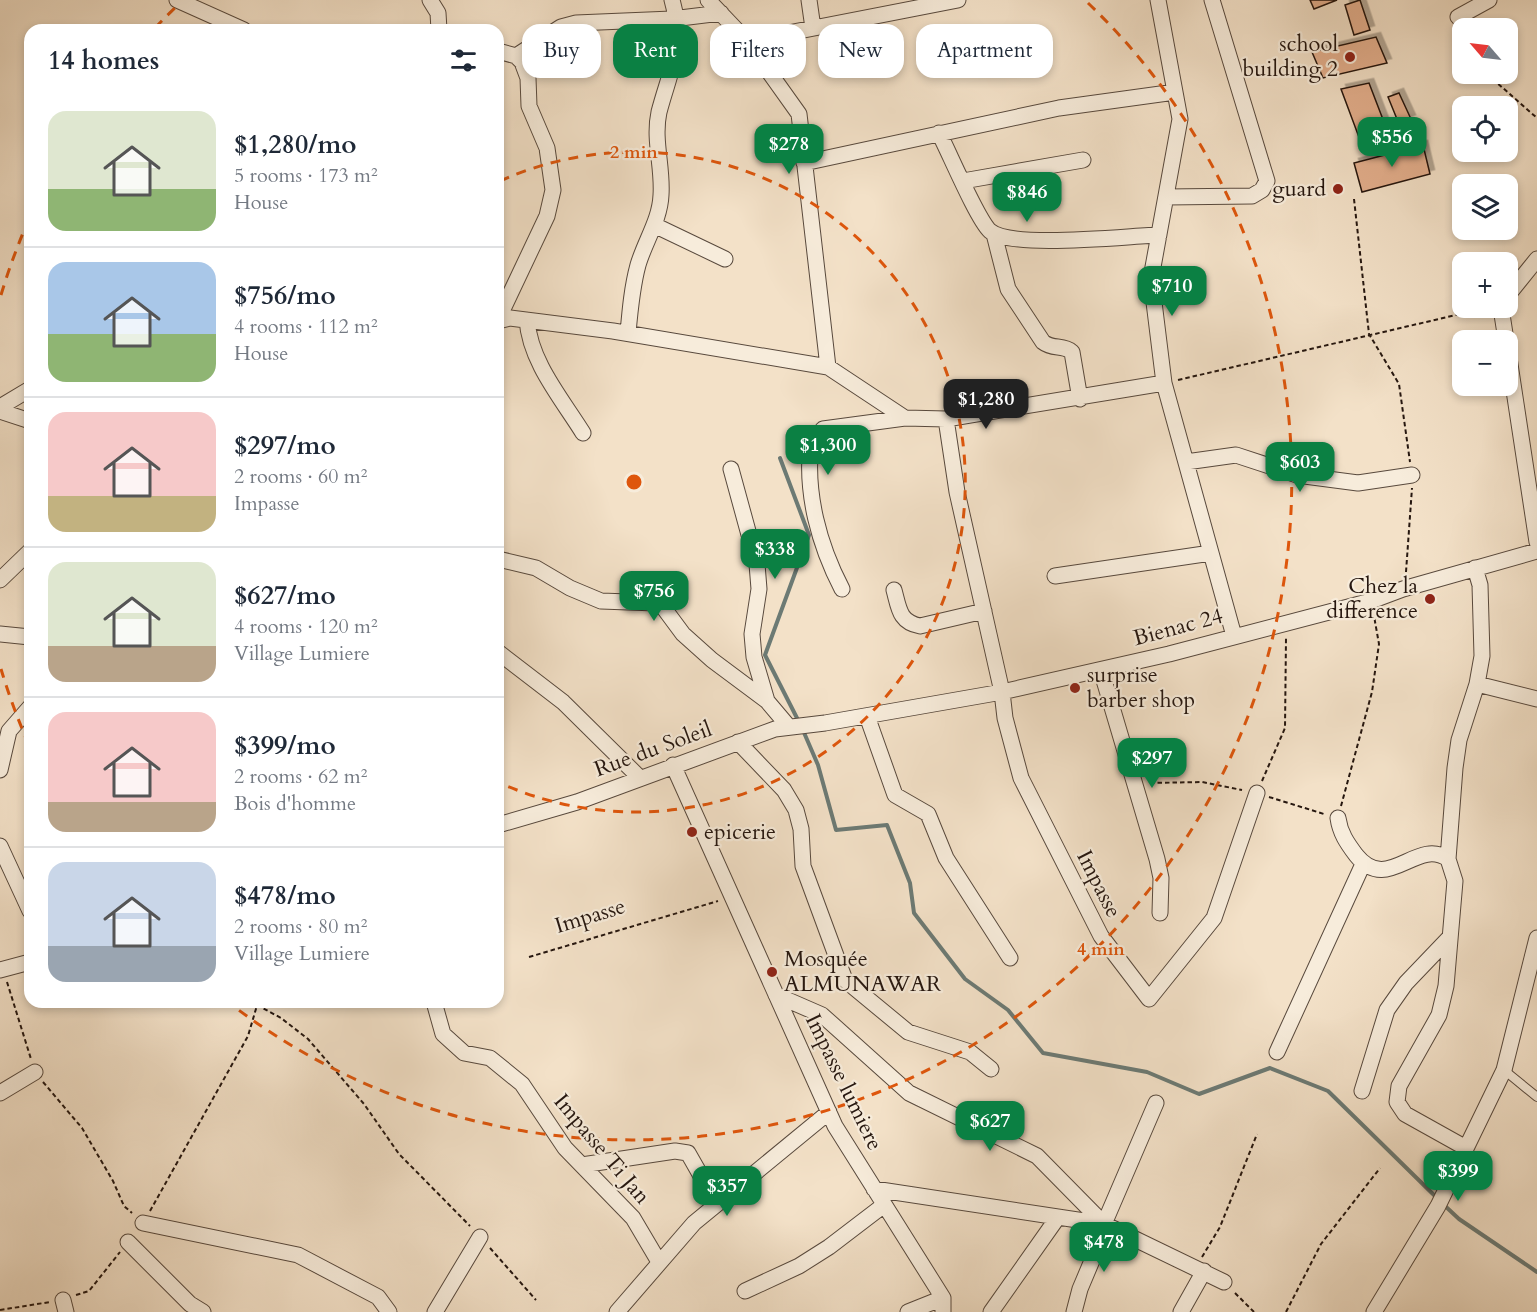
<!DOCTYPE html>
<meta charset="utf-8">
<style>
:root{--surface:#fff;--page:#f6f6f7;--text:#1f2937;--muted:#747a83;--line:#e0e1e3;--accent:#0b8043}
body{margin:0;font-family:Cardo,serif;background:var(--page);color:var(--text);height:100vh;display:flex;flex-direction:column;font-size:22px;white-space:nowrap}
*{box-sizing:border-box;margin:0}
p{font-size:20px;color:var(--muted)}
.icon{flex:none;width:33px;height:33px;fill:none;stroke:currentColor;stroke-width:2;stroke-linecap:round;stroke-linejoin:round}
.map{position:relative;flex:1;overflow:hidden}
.side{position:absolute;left:24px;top:24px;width:480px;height:984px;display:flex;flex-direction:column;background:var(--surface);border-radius:18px;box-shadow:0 3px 9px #0003}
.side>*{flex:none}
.banner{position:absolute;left:522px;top:24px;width:570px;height:54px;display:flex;gap:12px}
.needle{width:39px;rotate:298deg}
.fabs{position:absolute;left:1452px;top:18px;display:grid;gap:12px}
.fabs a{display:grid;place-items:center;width:66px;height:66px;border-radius:12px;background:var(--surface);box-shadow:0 3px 9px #0003;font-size:30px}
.price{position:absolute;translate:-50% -51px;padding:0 14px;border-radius:12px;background:var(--accent);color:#fff;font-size:20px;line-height:39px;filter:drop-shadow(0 2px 3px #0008)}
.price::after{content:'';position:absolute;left:50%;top:36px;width:18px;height:14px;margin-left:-9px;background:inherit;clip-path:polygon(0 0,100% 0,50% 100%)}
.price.on{background:#222;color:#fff}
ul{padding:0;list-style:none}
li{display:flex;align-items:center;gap:18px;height:150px;padding:0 24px}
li+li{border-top:2px solid var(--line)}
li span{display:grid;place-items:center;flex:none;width:168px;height:120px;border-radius:18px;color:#555}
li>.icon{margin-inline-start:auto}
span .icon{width:72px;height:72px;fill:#fffc;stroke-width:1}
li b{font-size:26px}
h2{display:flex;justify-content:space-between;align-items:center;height:72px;padding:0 24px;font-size:26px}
.tag{padding:0 21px;border-radius:18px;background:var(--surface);box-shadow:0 3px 9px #0003;font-size:21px;line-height:54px}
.tag.on{background:var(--accent);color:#fff}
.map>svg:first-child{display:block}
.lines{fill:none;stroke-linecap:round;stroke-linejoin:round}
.stream{stroke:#6c7a74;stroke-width:4}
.building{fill:#e3af8d;stroke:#25160f;stroke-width:1.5;filter:url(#shadow)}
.lane-casing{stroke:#58493d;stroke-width:10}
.street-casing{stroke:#58493d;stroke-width:17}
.path{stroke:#25160f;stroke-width:2;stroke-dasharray:4.5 3;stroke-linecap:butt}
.lane{stroke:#f7ecdb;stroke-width:8}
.street{stroke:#f7ecdb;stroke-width:15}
.ring{fill:none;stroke:#de560c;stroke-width:3;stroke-dasharray:10 8}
.poi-dot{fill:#8f2418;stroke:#f7ecdb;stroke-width:2}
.labels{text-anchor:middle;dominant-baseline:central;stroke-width:4.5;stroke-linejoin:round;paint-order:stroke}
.poi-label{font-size:22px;fill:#25160f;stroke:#f7ecdb;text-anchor:end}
.street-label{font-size:22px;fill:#25160f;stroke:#f7ecdb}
.centre{fill:#de560c;stroke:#f7ecdb;stroke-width:3}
.ring-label{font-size:18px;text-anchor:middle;font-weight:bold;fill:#de560c;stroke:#f7ecdb;stroke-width:4.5;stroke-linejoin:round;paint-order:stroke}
</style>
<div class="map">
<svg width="1537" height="1312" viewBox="0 0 1537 1312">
<defs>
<filter id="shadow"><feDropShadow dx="4.5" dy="-4.5" stdDeviation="0" flood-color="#0004"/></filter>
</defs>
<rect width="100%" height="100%" fill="#f3e1c8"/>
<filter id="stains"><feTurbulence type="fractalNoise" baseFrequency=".00333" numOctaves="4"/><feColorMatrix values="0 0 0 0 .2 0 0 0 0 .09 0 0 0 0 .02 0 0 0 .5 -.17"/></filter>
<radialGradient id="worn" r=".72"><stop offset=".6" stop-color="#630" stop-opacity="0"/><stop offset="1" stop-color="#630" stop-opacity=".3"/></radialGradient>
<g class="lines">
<path class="stream" d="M780 458 809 535 765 655 799 722
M802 728 818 765 836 830 887 825 910 883 914 913 965 979 1008 1010 1043 1053 1147 1072 1199 1094 1270 1068 1328 1091 1437 1198
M1444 1205 1459 1219 1537 1272"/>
</g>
<path class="building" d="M1310 0H1337L1314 9Z
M1360 0 1370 30 1354 35 1345 5Z
M1376 37 1387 63 1323 78 1312 52Z
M1369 83 1392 143 1363 148 1341 89Z
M1399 93 1411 119 1399 124 1388 97Z
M1423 145 1430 174 1362 192 1354 163Z"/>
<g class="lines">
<defs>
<path id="lane" d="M1504 1070 1537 1097"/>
<path id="street" d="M177 0 244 30
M430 0 438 13 439 30
M708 0 747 41 799 114 828 367
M809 0 813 28
M1158 0 1180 119 1151 278 1164 383 1234 636
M1458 17 1489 0
M747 41 958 0
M498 51 516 56 522 62 528 78 529 106 547 148 553 190 547 216 503 309
M516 56 561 27 576 23 672 19 721 13
M939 133C949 152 977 219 990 231 1011 249 1127 236 1159 235
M804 163 1059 108 1175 92
M963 181 1083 160
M1166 197 1252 196 1262 190 1267 181 1212 0
M654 225 725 259
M994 234 1008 289 1043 342C1053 350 1063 344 1072 352L1080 399
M1508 295 1537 259
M1501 308 1506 340
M527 320C530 362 562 399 583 433
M498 321 510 318 613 331 828 367 905 418 946 419 1164 383
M628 333C630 310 632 287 638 265 645 241 660 220 661 195 663 167 653 140 659 112 670 70 685 46 672 0
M1508 351 1537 542
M0 407 30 389
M0 411 30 421
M946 419 957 492 1002 692 1005 718 1021 778 1101 936 1149 999 1214 918 1257 793
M1186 462 1236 455 1297 475 1358 483 1412 475
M731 469 757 564 759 589 752 634 754 657 767 701
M498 559 536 568 570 588 601 601 656 603 663 607 683 634 712 660 767 701 789 727
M1055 576 1211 553
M0 580 30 551
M842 589C819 545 805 493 811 444L823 429 905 418
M894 590C899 608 899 622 920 626L984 611
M0 634 30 637
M498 652 563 702 640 778
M1101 670 1157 859 1161 878 1160 913
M1477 684 1537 699
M867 716 895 795 928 814 946 858 1010 958
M738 742 784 790 796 810 801 829 803 866 845 980 908 1032 970 1052 991 1069
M673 765 835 1126 943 1298V1312
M0 770 9 731 30 707
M1338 818C1340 833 1347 843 1356 855 1388 895 1416 837 1448 859
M498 825 577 802 775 729 825 723 1002 692 1169 654 1371 601 1403 589 1537 551
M0 846 30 911
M0 970 30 962
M776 995 822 1015 909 1093 1037 1156 1104 1224 874 1189
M434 1002 443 1034 464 1053 490 1058 522 1084 565 1148 633 1218 659 1262
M1277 1052 1363 864
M1362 1091 1387 1010 1406 983 1450 937
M0 1093 35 1072
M1156 1103 1104 1224 1224 1282
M1466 1148 1405 1114 1397 1102 1399 1086 1439 1015 1446 986 1455 881 1448 859 1455 768 1459 740 1477 684 1482 656 1480 585 1475 568
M582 1165 675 1151 688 1153 717 1204
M143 1223 298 1255 378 1297 389 1312
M128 1242 190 1304 203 1312
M745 1291 799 1266 829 1247 884 1205
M63 1300 66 1312
M435 1312 480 1237
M617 1312 694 1223 829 1112
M908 1312 943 1298
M991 1312 1058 1217
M1074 1312 1080 1289 1107 1225
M1181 1312 1204 1271
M1374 1312 1438 1206 1504 1070 1537 938"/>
</defs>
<use href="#lane" class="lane-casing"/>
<use href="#street" class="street-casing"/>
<path class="path" d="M1487 74 1537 118
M1354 199 1369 334 1399 384 1410 462
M1178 380 1486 308
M1406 572 1412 488
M1262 781 1285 728 1286 638
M1150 783 1202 782 1242 790
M1269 797 1324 814
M1341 806 1372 692 1379 644 1374 616
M529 957 718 901
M7 982 31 1059
M257 1005 281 1018 308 1039 364 1104 399 1154 470 1226
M43 1082 82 1128 113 1181 124 1206 132 1213
M150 1211 248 1036 258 1002
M490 1248 536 1300
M1202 1257 1220 1227 1257 1134
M1235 1293 1254 1312
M76 1295 89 1291 120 1252
M0 1310 50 1302
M1286 1312 1321 1244 1380 1168"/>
<use href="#lane" class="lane"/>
<use href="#street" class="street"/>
</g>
<g class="ring">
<path d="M500 181A330 330 0 1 1 500 783"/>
<path d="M29 745A660 660 0 0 1 1 669M1 295A660 660 0 0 1 29 219M155 28A660 660 0 0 1 180 3M1088 3A660 660 0 0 1 228 1002"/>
</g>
<g class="poi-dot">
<circle cx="1350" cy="57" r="6"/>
<circle cx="1338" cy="189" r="6"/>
<circle cx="1430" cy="599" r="6"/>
<circle cx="1075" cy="688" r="6"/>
<circle cx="692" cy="832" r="6"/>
<circle cx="772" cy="972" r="6"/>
</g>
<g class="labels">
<g class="poi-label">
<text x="1338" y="44">school<tspan x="1338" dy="25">building 2</tspan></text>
<text x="1326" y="189">guard</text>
<text x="1418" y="586">Chez la<tspan x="1418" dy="25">difference</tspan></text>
<text x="1087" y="675" text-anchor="start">surprise<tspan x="1087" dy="25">barber shop</tspan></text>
<text x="704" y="832" text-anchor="start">epicerie</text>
<text x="784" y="959" text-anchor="start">Mosquée<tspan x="784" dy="25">ALMUNAWAR</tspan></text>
</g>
<g class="street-label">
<text transform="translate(1178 627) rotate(-15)">Bienac 24</text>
<text transform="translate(653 749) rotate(-20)">Rue du Soleil</text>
<text transform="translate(1099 884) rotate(63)">Impasse</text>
<text transform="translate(590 916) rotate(-17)">Impasse</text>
<text transform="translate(844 1082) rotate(64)">Impasse lumiere</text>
<text transform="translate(602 1149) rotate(50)">Impasse Ti Jan</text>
</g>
</g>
<circle cx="634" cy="482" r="9" class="centre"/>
<g class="ring-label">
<text x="634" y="158">2 min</text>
<text x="1101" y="955">4 min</text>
</g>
<rect width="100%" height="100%" filter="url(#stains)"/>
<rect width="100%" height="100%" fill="url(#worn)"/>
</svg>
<div class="fabs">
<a><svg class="needle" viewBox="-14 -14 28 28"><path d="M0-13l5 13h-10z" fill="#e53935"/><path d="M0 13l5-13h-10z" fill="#747a83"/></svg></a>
<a><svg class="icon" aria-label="locate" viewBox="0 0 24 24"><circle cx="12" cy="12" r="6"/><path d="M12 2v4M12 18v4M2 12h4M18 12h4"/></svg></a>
<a><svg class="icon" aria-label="layers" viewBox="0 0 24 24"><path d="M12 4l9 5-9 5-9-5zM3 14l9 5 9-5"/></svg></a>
<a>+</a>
<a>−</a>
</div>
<b class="price" style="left:1392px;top:168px">$556</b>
<b class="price" style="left:789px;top:175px">$278</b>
<b class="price" style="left:1027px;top:223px">$846</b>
<b class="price" style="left:1172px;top:317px">$710</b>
<b class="price on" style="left:986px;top:430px">$1,280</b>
<b class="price" style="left:828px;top:476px">$1,300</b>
<b class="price" style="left:1300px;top:493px">$603</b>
<b class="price" style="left:775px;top:580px">$338</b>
<b class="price" style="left:654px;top:622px">$756</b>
<b class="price" style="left:1152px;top:789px">$297</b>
<b class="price" style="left:990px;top:1152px">$627</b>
<b class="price" style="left:1458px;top:1202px">$399</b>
<b class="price" style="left:727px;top:1217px">$357</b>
<b class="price" style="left:1104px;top:1273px">$478</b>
<div class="banner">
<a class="tag">Buy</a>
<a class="tag on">Rent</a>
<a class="tag">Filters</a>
<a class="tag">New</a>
<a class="tag">Apartment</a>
</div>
<section class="side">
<h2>14 homes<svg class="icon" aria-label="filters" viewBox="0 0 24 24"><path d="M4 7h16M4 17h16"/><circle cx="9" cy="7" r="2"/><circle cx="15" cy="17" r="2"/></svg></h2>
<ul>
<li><span style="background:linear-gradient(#dfe7d0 65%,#8fb573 0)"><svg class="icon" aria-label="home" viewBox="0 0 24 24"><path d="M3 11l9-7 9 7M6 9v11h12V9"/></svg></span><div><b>$1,280/mo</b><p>5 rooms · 173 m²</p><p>House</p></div></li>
<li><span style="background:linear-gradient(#a9c7e8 60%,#8fb573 0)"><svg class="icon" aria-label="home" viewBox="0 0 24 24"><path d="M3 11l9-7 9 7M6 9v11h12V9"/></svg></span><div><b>$756/mo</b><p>4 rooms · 112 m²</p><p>House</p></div></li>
<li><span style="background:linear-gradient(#f6c9c9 70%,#c2b280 0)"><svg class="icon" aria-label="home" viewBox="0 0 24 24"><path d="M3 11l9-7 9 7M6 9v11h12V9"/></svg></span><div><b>$297/mo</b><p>2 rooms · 60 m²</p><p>Impasse</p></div></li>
<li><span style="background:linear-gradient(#dfe7d0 70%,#b9a48a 0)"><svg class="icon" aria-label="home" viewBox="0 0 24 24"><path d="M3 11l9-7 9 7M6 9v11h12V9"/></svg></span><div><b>$627/mo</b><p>4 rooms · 120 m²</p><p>Village Lumiere</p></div></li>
<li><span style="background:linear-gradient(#f6c9c9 75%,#b9a48a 0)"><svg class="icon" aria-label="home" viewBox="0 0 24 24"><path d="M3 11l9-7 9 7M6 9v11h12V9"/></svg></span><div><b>$399/mo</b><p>2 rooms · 62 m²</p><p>Bois d'homme</p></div></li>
<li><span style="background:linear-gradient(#c9d6e8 70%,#9aa5b1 0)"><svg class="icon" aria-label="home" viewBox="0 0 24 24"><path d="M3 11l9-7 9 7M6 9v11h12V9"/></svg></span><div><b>$478/mo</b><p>2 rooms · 80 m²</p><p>Village Lumiere</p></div></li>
</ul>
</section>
</div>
